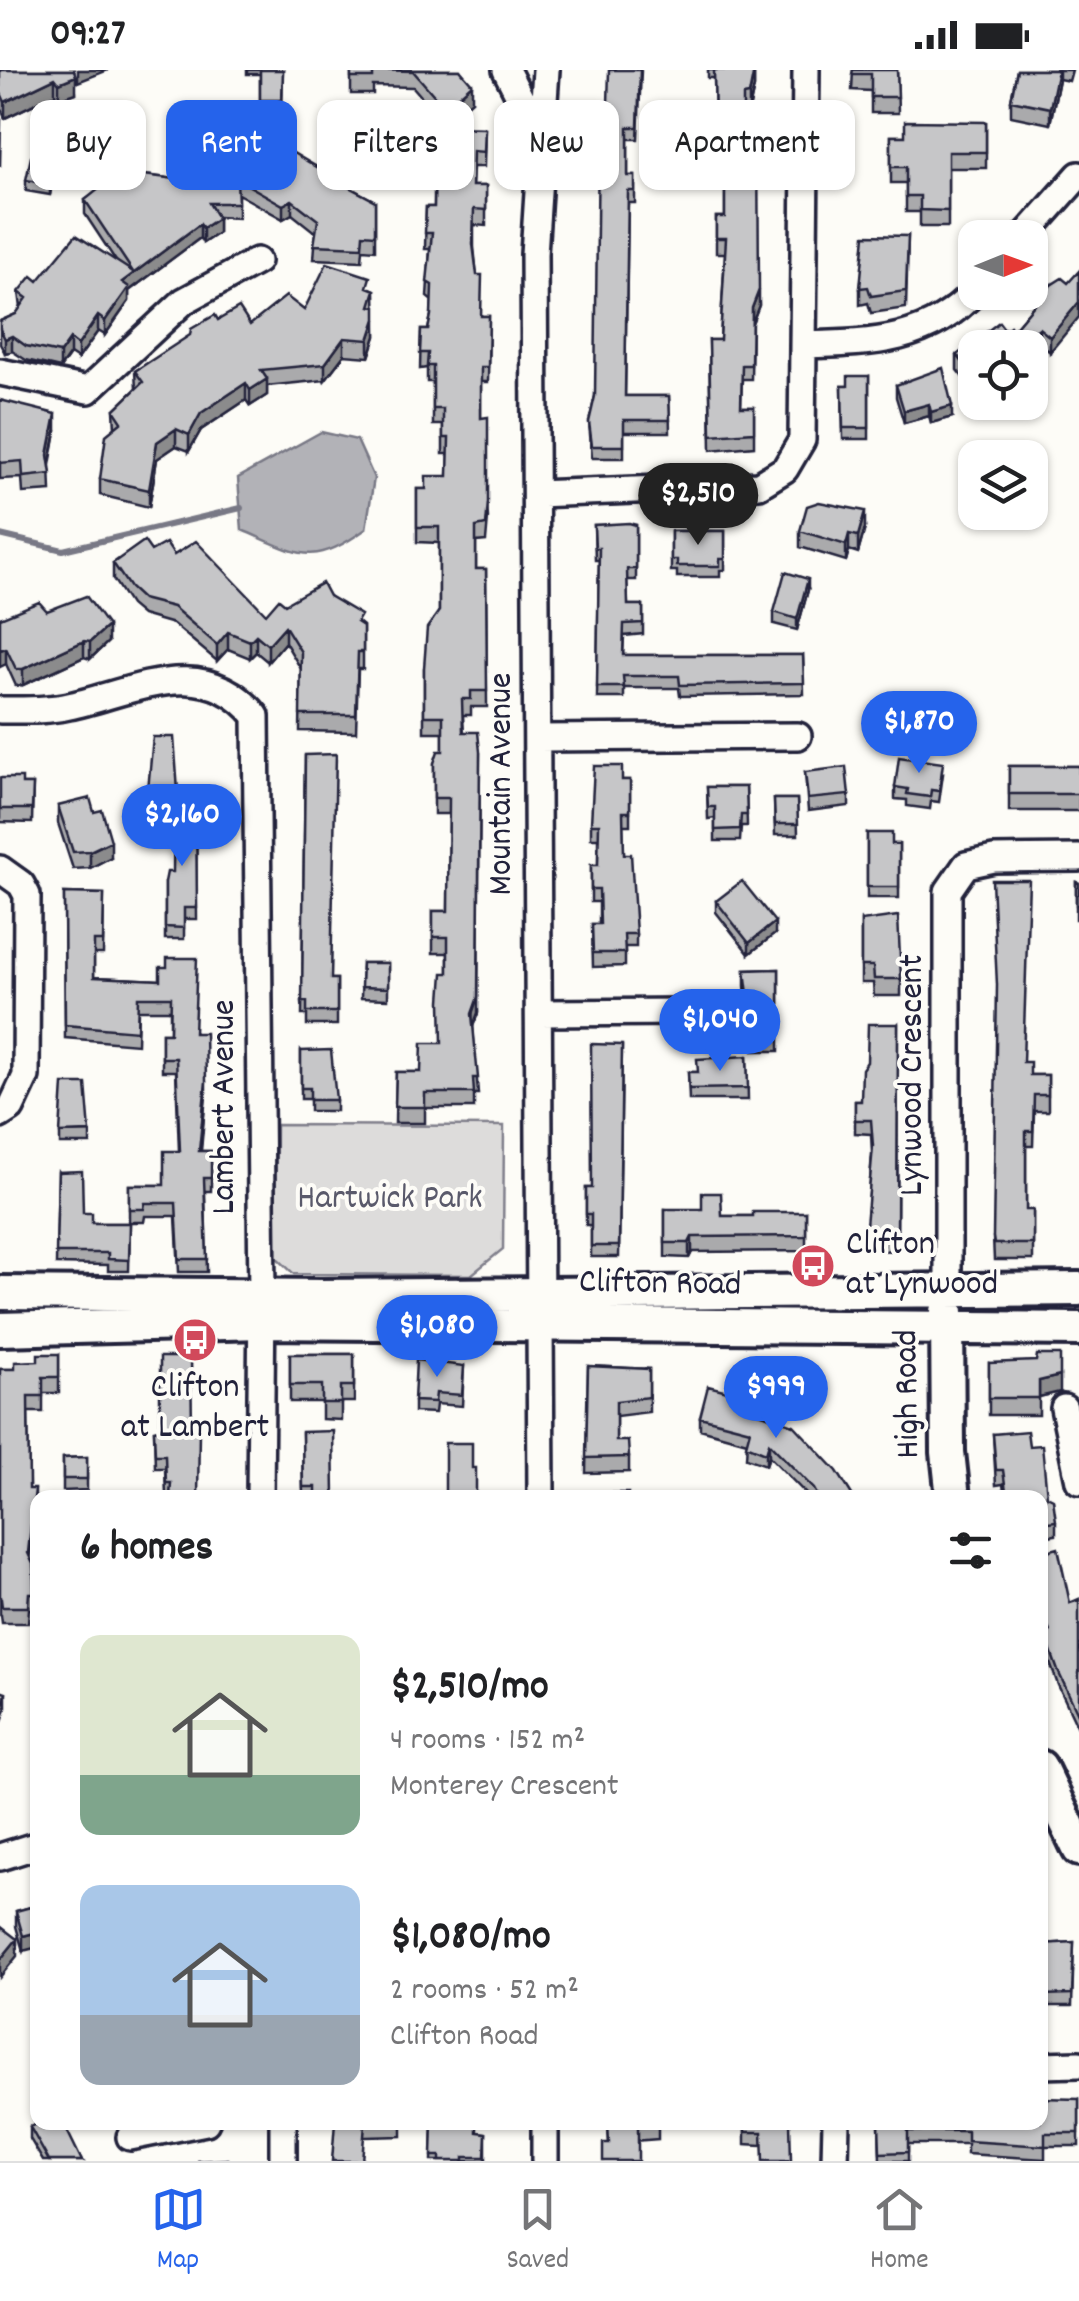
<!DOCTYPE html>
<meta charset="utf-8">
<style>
:root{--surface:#fff;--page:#f2f2f2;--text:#202124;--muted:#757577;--line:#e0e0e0;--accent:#2563eb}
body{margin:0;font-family:Dekko,sans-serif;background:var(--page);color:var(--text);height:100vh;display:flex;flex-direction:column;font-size:38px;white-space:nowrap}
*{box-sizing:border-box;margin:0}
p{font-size:32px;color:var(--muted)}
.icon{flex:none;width:55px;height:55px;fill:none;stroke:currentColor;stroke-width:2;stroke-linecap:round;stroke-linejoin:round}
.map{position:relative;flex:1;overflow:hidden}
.drawer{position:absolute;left:30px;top:1420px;width:1018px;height:640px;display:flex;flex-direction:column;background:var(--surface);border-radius:20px;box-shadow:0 2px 8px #0004}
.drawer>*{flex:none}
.guide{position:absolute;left:30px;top:30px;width:1020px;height:90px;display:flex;gap:20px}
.needle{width:65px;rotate:89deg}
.fabs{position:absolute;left:958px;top:150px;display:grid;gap:20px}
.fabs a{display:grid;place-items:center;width:90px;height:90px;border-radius:20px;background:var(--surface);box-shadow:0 2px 8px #0004;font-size:50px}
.price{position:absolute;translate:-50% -85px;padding:0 22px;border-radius:35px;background:var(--accent);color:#fff;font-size:32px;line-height:65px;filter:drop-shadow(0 2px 5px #0008)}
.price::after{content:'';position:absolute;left:50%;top:60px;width:30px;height:22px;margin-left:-15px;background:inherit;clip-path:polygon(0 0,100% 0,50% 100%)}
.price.on{background:#222;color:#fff}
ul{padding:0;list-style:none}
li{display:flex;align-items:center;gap:30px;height:250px;padding:0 50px}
li span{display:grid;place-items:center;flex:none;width:280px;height:200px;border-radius:20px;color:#555}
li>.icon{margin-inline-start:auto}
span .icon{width:120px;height:120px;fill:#fffc;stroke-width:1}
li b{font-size:42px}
h2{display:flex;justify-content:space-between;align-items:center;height:120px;padding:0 50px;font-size:42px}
.chip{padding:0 35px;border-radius:20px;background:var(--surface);box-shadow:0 2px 8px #0004;font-size:35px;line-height:90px}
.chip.on{background:var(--accent);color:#fff}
.status{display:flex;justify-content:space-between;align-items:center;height:70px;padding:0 50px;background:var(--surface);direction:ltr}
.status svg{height:28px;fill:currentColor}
.tabs{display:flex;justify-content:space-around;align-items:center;height:140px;border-top:2px solid var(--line);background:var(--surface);font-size:28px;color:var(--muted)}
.tabs a{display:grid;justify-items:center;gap:5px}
.tabs .on{color:var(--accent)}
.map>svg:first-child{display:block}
.green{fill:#dddcdb;stroke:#807f8b;stroke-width:2.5}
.water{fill:#b2b2b7;stroke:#787885;stroke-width:2.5}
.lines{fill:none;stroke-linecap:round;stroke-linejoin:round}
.stream{stroke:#787885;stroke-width:6}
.street-casing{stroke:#22223b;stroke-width:32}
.secondary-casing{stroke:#22223b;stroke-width:40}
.street{stroke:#fdfcf7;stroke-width:25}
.secondary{stroke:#fdfcf7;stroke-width:32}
.wall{fill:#aaaaac;stroke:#22223b;stroke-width:2.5}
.shaded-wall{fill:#8b8b8c;stroke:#22223b;stroke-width:2.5}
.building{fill:#c6c6c8;stroke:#22223b;stroke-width:2.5}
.labels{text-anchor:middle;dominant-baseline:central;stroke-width:8;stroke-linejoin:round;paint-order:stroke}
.street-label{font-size:35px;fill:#22223b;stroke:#fdfcf7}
.park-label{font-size:35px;fill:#5a5a6b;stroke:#fdfcf7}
.poi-label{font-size:35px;fill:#22223b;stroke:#fdfcf7;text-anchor:start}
</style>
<div class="status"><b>09:27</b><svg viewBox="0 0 49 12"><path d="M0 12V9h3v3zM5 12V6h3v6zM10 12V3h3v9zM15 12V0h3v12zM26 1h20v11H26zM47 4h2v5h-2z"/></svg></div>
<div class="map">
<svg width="1079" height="2091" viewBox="0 0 1079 2091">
<rect width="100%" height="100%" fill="#fdfcf7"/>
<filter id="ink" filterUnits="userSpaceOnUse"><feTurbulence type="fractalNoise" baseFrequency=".01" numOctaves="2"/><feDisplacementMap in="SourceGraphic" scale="20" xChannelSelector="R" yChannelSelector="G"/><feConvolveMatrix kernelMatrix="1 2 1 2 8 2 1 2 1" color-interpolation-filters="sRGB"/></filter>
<g filter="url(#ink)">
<path class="green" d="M276 1055 504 1056 503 1179 471 1205 294 1204 275 1186Z"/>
<path class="water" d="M321 362 357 370 374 408 366 459C311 498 301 485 242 460L238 408Z"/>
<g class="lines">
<path class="stream" d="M0 465 63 480 241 438"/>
<defs>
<path id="street" d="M506 0 541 69
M1023 168 1079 105
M804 275C868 273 929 273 975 221
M0 302 88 320 184 231 257 191
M536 424 759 415 785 399 802 370 806 0
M0 640C23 640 47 641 69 636 131 623 203 581 256 646L262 1225 260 1428
M538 668 798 666
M0 799 21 814 27 825 26 1006 11 1038 0 1045
M539 943 688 942
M948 1220V821L966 795 994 789 1079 788
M1064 1338 1079 1411
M541 1428 534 184 546 0
M0 1787 38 1775
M1040 1995 1079 1994
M283 2052V2091
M545 2052V2091
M130 2067 206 2052
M835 2091 836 2052"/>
<path id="secondary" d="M0 1223 321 1226 1079 1219
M947 1242 948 1382 953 1428
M0 1259 262 1252 1079 1259
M1040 1697 1079 1779"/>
</defs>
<use href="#street" class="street-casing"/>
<use href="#secondary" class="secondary-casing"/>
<use href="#street" class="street"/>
<use href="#secondary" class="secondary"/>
</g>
<path class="wall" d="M0 0H74L76 23 59 29 55 24 5 48 0 37Z
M247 0H283L282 46H260V4H247Z
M351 0H460L472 30 445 54 413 17 373 16V24H351Z
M641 0 638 69H628V106H635V133H628L625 326H669L670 362H624V388H592L589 352 595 326 607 69Z
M708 0H754V17L749 40H743V71L759 235 752 253 751 309H742L741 337H754V376L711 380 709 270H720L725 183H716V147H725V113H716L717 90H703V50H715L714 8H708Z
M853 0H897L898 43H871V21L852 20Z
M1017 0H1072L1069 11 1059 9 1050 54 1011 46V30Z
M986 52V98H948V157H920V142H906V113H891V66H905Z
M429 57 485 58 484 97H473L472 116H486V156L474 155V177L481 246H489L488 312H481V348L488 448 486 471 476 472V499H486L487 637H471V645H463L478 943 473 956 478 1024H474V1038H425V1053H395L396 1002H421L442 973 448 903V883H433V841H448L449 744H434V693L443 681V662H424V598L439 541V473L417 472V419H426L448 406 449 384H443V355H433V312H427V298L420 299 421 260H428L431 245 432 231 427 227 430 179H425L426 137H434V113H428Z
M174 85 225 89 336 110 375 131V180L363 179 362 191 314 189 316 163 292 144 283 149 238 124V148L218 147V163L203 173 200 168 129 221V231L105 265 98 261 78 289 70 284 60 298 26 290 12 281 5 283 0 274V251L16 244 21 238 19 222 38 211 116 191 85 144V130L128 103 175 109Z
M54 102 50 125 26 121V110Z
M908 166 906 238 871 243 868 233 860 235V218Z
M1051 215 1050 282 1039 273 975 278V322L957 300V285L1005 260H1013Z
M370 218 375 220 376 266 369 287 344 285 325 310 267 316V325L250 336 246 330 201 360 189 381 176 376 157 389 149 437 100 425V409L115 358 114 340 136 319 135 301 218 250 250 255 304 240Z
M869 306V369H843L842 316H848Z
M896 315 952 347 931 353 929 346 904 353 896 327Z
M0 330 56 361 50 395 51 421 23 423 22 408 0 409Z
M594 455H636V510H627L628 535H643V564L624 566 623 585H803L804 624 680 626 679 618H624V628H597L599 490H595Z
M865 458 858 483 849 480 846 491 800 477V461Z
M671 461H725V500H720V507H677V501H671Z
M151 481 174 485 266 544 285 534 329 526 363 556V599H358L356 662 300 661 301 599 285 572 268 592 256 582 250 588 228 579 217 591 173 554 142 545 130 535 113 509V493Z
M808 520 797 560 774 554V542Z
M47 541 108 572 90 589 84 587 23 615 16 616 6 594 0 548Z
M305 685 331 909H337V955H307V945H302Z
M1009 696H1079V741H1009Z
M805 702 849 725V736L808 741Z
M943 704 939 732 931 731 930 739 907 736V730L895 729V717Z
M0 708 22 714H33L32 753 0 752Z
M622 710H630V755H623L624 784 636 864V877H625V896L593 897 592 854H599V832H591V795H598V768H591V754Z
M707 717H746L747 756H741L740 771H715V748L708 749Z
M148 720 178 721V732H148Z
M774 729H797L798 765H775Z
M58 736 94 742 111 787 90 798 73 799 58 753Z
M196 737 197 849H184V869H165V812L173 802Z
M867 763 892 774H899V828H867Z
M1076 812 1079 813V849H1076Z
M64 823 104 824 103 884H94V907L160 910 195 963 206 1024 201 1081H211V1121H205L207 1202H179L176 1146H145L144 1152H129V1115H164L179 1081 176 1001H162V963H170V940H138L137 974 65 968Z
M716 831 775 864 749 884 716 842Z
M861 851 901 909V926H874L873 913H861Z
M362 893H388V929L361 928Z
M779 899V981H753L745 916V900Z
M898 954 897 1181 865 1180 872 1083 871 1064 855 1063V1031H861L867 992Z
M622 975 619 1187H591V1155H586V1118H592Z
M301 981 336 1030V1041H310V1029H301Z
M747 986 748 1030H689L688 1002H697Z
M1023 992 1030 1005H1048V1041H1034L1033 1076H1026V1140H1033V1190H994L993 1167Z
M90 1062V1074H60V1063Z
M58 1102 83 1143 92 1153H130L129 1201H108V1195L56 1194Z
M665 1139 722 1146H753L806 1142V1181L692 1182 689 1188 665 1187Z
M59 1284V1323H43V1342H28L29 1419 35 1435 30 1486 33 1494 34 1539H29L28 1553H2L1 1545H0V1299H15Z
M290 1284H354V1332H341V1350L322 1349V1332H290Z
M191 1287 170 1426H166L165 1398H155L154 1360 160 1359Z
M989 1293 1060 1322 1039 1327V1345H989Z
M464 1296 462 1336 436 1334 435 1343 414 1342V1331Z
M588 1296 649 1299V1342L616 1346V1371L629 1387V1402L586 1403Z
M747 1339 854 1428H810L769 1386 766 1395 746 1388 747 1372 700 1359V1347Z
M302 1362 334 1428H303Z
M993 1364 1029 1376 1056 1451V1465L1040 1467V1428H1005L1003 1414 996 1415Z
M87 1387V1420L63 1421V1388Z
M1040 1483 1070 1533 1079 1529V1660L1058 1615 1045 1579V1565L1040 1550Z
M38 1835 23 1881 16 1856V1841Z
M1074 1872 1072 1936H1042L1041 1874Z
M1079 2029V2076H1045V2089L967 2084V2074H908V2091H880L879 2052H1040Z
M335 2052H402V2066L365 2067Z
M433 2052 477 2062 486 2063V2091H432Z
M608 2052H658V2069L609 2073Z
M745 2052H790L762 2075 745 2074Z
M30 2057 82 2091H43L30 2069Z"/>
<path class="shaded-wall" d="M78 0H108L78 12Z
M1058 0H1059V9L1050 54V38Z
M754 2V17L749 40V25Z
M76 6V23L59 29V13Z
M55 8V24L5 48V32Z
M472 14V30L445 54V38Z
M54 91V102L50 125V114Z
M292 130V144L283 149V135Z
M218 148V163L203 173V158Z
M200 154V168L129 221V231L105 265V251L122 212Z
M759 220V235L752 253V238Z
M1079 232V247L1050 282V267Z
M98 246V261L78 289V275Z
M376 249V266L369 287V270Z
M1039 258V273L1030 280V278H1014Z
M12 266V281L5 283V269Z
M344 268V285L325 310V294Z
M70 269V284L60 298V283Z
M267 309V325L250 336V320Z
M246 313V330L201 360 189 381V365L201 343Z
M929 334V346L904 353V341Z
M952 336V347L931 353V342Z
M56 344V361L48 402V385Z
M176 359V376L157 389 149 437V420L157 372Z
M865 441V458L858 483V466Z
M849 464V480L846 491V475Z
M808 509V520L797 560V549Z
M108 556V572L90 589V572Z
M285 556V572L268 592V575Z
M228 562V579L217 591V575Z
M256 565V582L250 588V571Z
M84 571V587L23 615V599Z
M6 578V594L0 597V580Z
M480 682 478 943 472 959Z
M111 771V787L90 798V781Z
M775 852V864L749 884V873Z
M206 1011V1024L199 1094V1081Z
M692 1167V1182L689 1188V1173Z
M1060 1306V1322L1039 1327V1311Z
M769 1373V1386L766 1395V1383Z
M35 1419V1435L28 1499V1483Z
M6 1623V1638L0 1659V1644Z
M38 1862V1877L23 1881V1866Z
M17 1869V1886L0 1907V1890Z"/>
<path class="building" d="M0 0H74L76 6 59 13 55 8 5 32 0 21Z
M260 0H283L282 30H260Z
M351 0H460L472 14 445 38 413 1 373 0V8H351Z
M609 0H640L638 57H628V106H635V121H628L625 326H669L670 350H624V376H592L589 352 595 326 598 69H607Z
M714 0H754L749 25 743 26V71L758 70 759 220 752 238 751 295H742L741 337H754V362L711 365 709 270H720L726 168H716V147H725V98H716L717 75H703V50H715Z
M853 0H897L898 27H871V4H852Z
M1017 0H1058L1050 38 1011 30Z
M0 50H1L0 97Z
M905 51 986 52V82H948V141L920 140V126H906V97H891V66H905Z
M429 57 485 58 484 82 473 81 472 116H486V140L474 139 473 174 477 205H482L481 246H489L488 297H481V348L488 347V432L486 455 476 457V499H486L487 621H471V629H462L463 662H478L480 682 478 927 472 944 478 1008H473L474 1023H425V1037H395L396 1002H421L422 973H442L441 931 443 903H448V867H433V841H448L449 728H434V693L438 681H443V646H424V598L427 558 439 541V457H417V419H426V406H448L449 368H443V339H433V296H427L428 283H420L421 260H428L431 245 432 215 427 212 432 163H425L426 137H434L435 98 428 97Z
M224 74 225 89H283L288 80 317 97 320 91 336 101 332 108 375 131V165L363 164 362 177 314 175 318 150 292 130 283 135 237 109 238 133H209L218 148 203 158 200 154 122 212 129 217 105 251 98 246 78 275 70 269 60 283 26 276 12 266 5 269 0 259V251L16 244 27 228 19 222 32 206 38 211 76 165 133 202 85 130 125 98 128 103 176 109 174 85 183 84V77Z
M31 87 54 91 50 114 26 110Z
M865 165 908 166 906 221 871 226 868 217 860 218Z
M327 193 370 207 367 217 375 220 370 236 376 237V249L369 270 344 268 325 294 261 300 267 309 250 320 246 313 201 343 189 365 176 359 157 372 149 420 100 409 106 365 122 352 114 340 143 312 135 301 190 265 191 259 215 245 218 250 239 238 250 255 286 226 304 240Z
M1079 201V232L1050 267 1039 258 1014 278H975V308L957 285 999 252 1005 260 1010 256 1013 260 1051 215 1062 208 1068 213Z
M943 298 952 336 931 342 929 334 904 341 896 315Z
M848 306H869V358H843L842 316H848Z
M0 330 56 344 48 385 51 404 23 407 22 391 0 393Z
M819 432 865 441 858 466 849 464 846 475 800 461 807 436Z
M629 453 636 455V499H627L628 535H643V553L624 554 623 585H803L804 613 680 615 679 606H623L624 617H597L599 478H595L594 455Z
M671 461H725V489H720V496H677V490H671Z
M144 471 151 481 166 473 174 485 196 471 266 544 279 529 285 534 322 513 329 526 361 545 357 552 363 556V582H358L356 645H300L301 582 285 556 268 575 256 565 250 571 228 562 217 575 173 537 142 529 130 518 113 493Z
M785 502 808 509 797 549 774 542Z
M86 526 108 556 90 572 84 571 23 599H16L6 578 0 580V548L39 532 47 541Z
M153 667H174L178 721 148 720Z
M336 684 331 909H337V942H307V932H302L305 685Z
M899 687 943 693 939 721 931 720 930 727 907 724 908 719 895 717Z
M594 696H622V710H630V742H623L624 784H631L636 864H624L625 883H593L592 854H600L599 819H591V795H598L599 754H591Z
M1009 696H1079V724H1009Z
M846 697 849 725 808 729 805 702Z
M0 708H22V714H33L32 739H0Z
M707 717H746L747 745H741L740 759 715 760V737H708Z
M90 728 94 742 102 740 111 771 90 781 73 782 58 736Z
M774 729H797L798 754H775Z
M174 737H196L197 838H184V858L165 857V812L167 802H173Z
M867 763H892V774H899V817H867Z
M992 810H1029L1023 992H1030V1005H1048V1025H1034L1033 1061H1026V1140H1033V1174H994L993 1167 997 915Z
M742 811 775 852 749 873 716 831Z
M1076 812 1079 813V835H1076Z
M64 823 104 824 103 871H94V907L160 910V897H167V888H197L194 963H205L206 1011 199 1081H211V1108H204L207 1189H179L176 1133H145L144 1139H129V1115H164V1081H180L176 988H162V963H170L171 927H138L137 961 65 955Z
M898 846 901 909H874L873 896H861V851Z
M362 893H388V918L361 917Z
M779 899V964L753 965 745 900Z
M868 954H898L897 1168 865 1167 873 1076 871 1050H855V1031H861L862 999 867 992Z
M591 974 622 975 619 1176H591V1144H586V1118H592Z
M331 980 336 1030H310V1018H301V981Z
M747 986 748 1018 689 1019 688 1002H698L697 989Z
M63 1014H86L90 1062 60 1063Z
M82 1101 83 1143H92V1153H130L129 1190 108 1189V1183H56L58 1102Z
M702 1123H721L722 1146H753V1142H806V1166L692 1167 689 1173H665V1139H702Z
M38 1284H59V1307H43V1326H28L29 1419H35L28 1483 33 1494 34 1523H29L28 1537H2L1 1529H0V1299H15V1292L38 1291Z
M290 1284H354V1316H341V1333H322V1315H290Z
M1037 1285H1060V1306L1039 1311V1328H989V1293L1036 1291Z
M160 1287H191L192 1359H199L198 1428H170L171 1413H166L165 1385H155L154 1360 160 1359Z
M416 1290 464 1296 462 1325 436 1323 435 1332 414 1331Z
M588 1296 649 1299V1327L616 1331V1371H628L629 1387 586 1388Z
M708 1316 747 1326V1339L794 1355 837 1401 854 1428H819L814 1419 769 1373 766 1383 746 1375 750 1360 700 1347Z
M333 1361 334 1428H316V1417H303L302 1362Z
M1027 1361 1029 1376 1042 1375 1047 1426 1053 1429 1056 1451 1040 1453V1428H1007L1003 1400H996L993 1364Z
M445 1373H472V1398H476V1428H445Z
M87 1387V1409H63V1388Z
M607 1423H628V1428H607Z
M1058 1478 1070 1533 1079 1530V1646L1058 1601 1045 1565 1050 1562 1040 1536V1483Z
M0 1621 6 1623 0 1644Z
M38 1835V1862L23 1866 16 1841Z
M0 1856 17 1869 0 1890Z
M1074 1872 1072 1924 1042 1925 1041 1874Z
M1040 2028 1079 2029V2063H1045V2076L967 2071V2061H908V2082L880 2083 879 2052H1040Z
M40 2052H63L82 2091H49L30 2057Z
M335 2052H402V2053L365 2054 362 2091H332Z
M433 2052H477V2062L486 2063 485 2087H464V2091H440V2086H432Z
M608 2052H658V2055L638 2056V2091H603V2073H609Z
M745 2052H790L791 2091H763L762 2062H745Z
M227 2089V2091H197Z"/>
</g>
<defs>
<symbol id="bus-disc" viewBox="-11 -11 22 22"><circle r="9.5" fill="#d1495b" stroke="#fdfcf7"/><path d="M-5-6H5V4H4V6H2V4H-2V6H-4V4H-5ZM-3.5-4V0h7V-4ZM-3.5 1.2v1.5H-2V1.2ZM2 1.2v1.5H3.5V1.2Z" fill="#fff"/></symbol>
</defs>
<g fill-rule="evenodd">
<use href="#bus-disc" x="788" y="1171" width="50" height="50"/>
<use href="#bus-disc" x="170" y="1245" width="50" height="50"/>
</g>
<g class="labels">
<g class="street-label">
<text transform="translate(503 714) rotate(-90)">Mountain Avenue</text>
<text transform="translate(914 1005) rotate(-90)">Lynwood Crescent</text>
<text transform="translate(226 1037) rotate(-90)">Lambert Avenue</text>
<text transform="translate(660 1215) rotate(1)">Clifton Road</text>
<text transform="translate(909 1324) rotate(-91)">High Road</text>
</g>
<g class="park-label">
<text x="390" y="1130">Hartwick Park</text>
</g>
<g class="poi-label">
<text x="846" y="1176">Clifton<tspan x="846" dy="40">at Lynwood</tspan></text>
<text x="195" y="1319" text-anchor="middle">Clifton<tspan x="195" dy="40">at Lambert</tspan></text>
</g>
</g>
</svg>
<div class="fabs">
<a><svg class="needle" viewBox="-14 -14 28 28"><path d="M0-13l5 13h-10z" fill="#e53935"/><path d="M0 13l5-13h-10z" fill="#757577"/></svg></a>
<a><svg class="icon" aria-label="locate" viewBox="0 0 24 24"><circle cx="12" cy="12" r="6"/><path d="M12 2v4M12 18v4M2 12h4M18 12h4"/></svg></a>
<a><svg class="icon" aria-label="layers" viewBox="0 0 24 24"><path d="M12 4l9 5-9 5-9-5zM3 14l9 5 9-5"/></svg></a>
</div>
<b class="price on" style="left:698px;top:478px">$2,510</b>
<b class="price" style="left:919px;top:706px">$1,870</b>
<b class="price" style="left:182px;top:799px">$2,160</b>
<b class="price" style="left:720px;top:1004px">$1,040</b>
<b class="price" style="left:437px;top:1310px">$1,080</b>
<b class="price" style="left:776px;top:1371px">$999</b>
<div class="guide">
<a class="chip">Buy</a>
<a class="chip on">Rent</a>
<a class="chip">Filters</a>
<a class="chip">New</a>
<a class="chip">Apartment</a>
</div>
<section class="drawer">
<h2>6 homes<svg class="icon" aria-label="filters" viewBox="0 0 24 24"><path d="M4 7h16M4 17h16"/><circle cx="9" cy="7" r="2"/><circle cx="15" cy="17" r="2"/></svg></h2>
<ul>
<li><span style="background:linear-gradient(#dfe7d0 70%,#7fa58c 0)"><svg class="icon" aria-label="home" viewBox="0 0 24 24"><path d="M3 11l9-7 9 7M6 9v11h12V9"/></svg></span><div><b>$2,510/mo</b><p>4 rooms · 152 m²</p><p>Monterey Crescent</p></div></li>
<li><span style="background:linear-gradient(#a9c7e8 65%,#9aa5b1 0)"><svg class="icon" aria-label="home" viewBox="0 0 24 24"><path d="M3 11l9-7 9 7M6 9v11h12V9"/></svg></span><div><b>$1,080/mo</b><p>2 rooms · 52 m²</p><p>Clifton Road</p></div></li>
</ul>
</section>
</div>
<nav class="tabs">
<a class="on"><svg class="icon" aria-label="map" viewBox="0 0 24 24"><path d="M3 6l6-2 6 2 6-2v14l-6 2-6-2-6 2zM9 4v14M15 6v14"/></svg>Map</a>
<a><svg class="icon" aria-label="saved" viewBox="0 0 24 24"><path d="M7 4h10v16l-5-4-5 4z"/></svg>Saved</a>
<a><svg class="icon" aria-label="home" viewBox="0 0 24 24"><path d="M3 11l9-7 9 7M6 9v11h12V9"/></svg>Home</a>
</nav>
